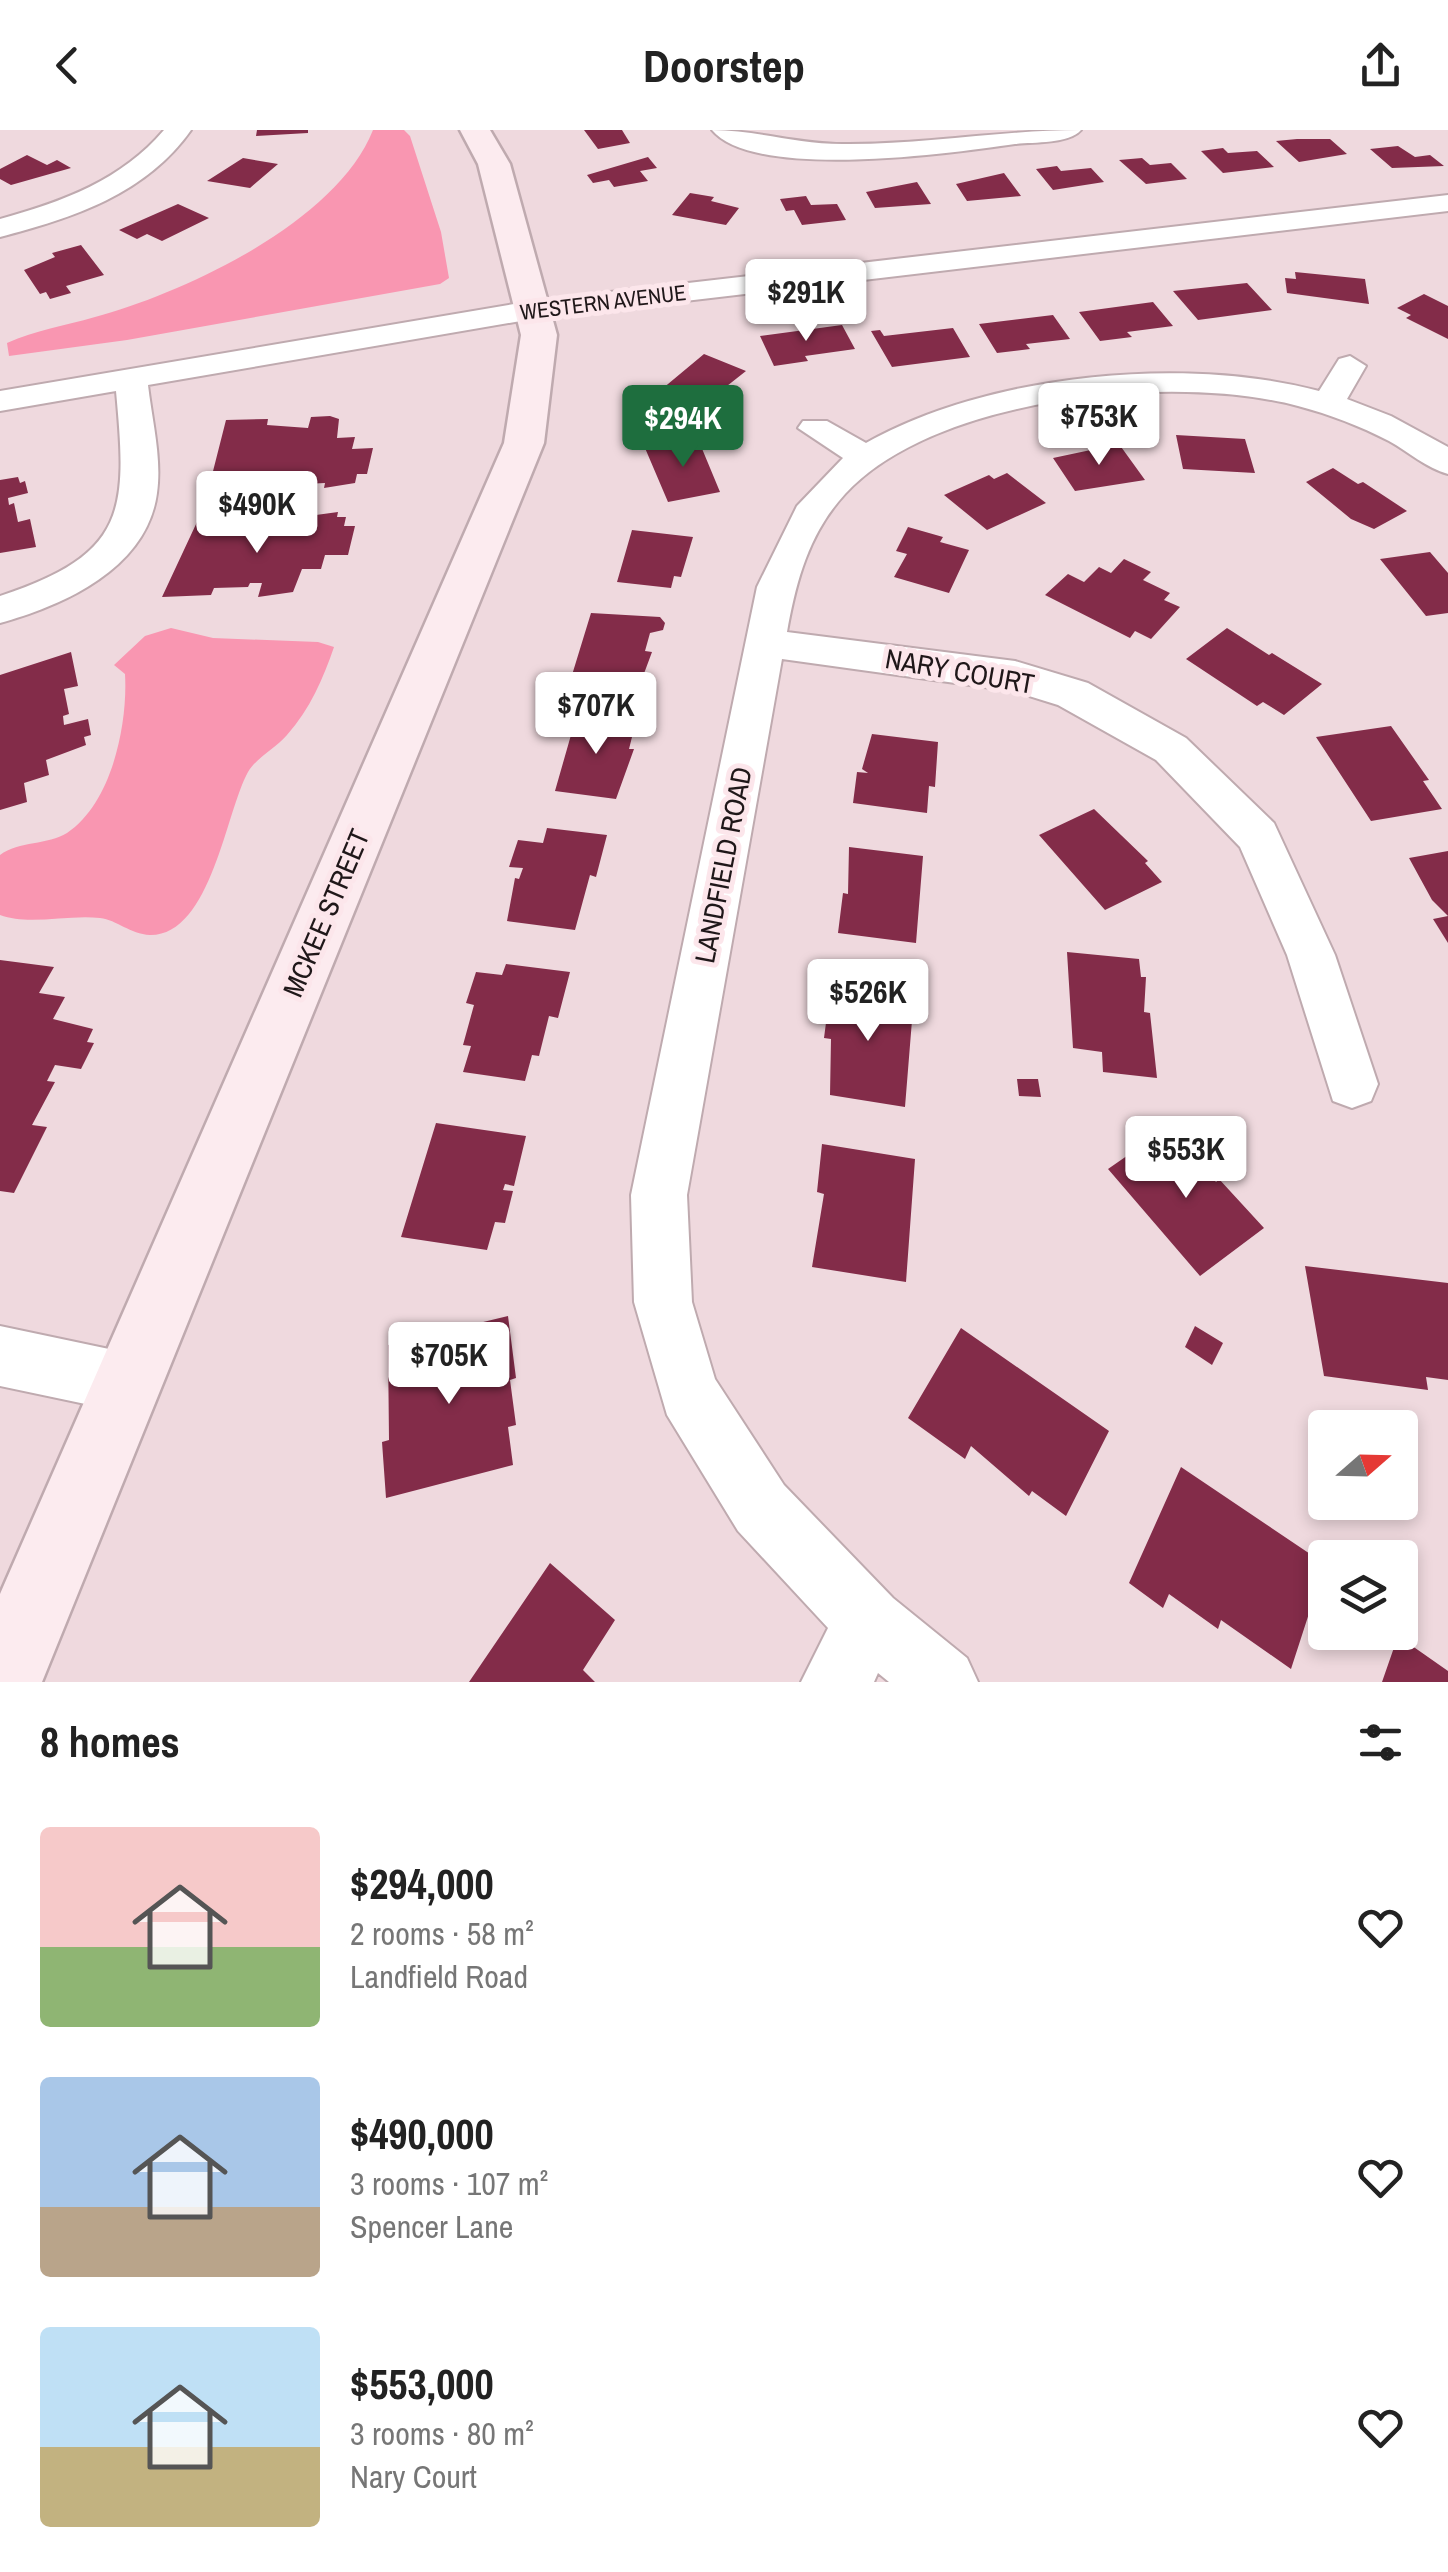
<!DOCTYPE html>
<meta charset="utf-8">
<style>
:root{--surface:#fff;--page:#f2f2f2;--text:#222;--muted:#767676;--accent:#1e6e3e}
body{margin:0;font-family:"Archivo Narrow",sans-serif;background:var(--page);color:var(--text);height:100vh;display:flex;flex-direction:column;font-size:38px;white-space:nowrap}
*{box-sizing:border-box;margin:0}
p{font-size:32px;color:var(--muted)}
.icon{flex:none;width:55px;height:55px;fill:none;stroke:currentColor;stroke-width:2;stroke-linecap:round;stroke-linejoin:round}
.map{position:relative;height:1552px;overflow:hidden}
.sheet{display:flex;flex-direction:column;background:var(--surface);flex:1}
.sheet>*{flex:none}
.needle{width:65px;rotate:70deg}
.fabs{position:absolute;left:1308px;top:1280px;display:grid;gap:20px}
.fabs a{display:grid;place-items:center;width:110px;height:110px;border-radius:10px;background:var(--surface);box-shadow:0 5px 15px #0003;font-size:50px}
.price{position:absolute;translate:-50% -85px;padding:0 22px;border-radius:10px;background:#fff;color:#222;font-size:32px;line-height:65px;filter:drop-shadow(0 2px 5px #0008)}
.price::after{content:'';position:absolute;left:50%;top:60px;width:30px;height:22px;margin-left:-15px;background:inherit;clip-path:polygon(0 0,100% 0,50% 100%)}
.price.current{background:var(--accent);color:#fff}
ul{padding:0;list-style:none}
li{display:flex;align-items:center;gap:30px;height:250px;padding:0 40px}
li span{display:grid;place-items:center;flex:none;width:280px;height:200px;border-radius:10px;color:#555}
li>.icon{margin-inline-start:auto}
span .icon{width:120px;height:120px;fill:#fffc;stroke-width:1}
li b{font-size:42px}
h2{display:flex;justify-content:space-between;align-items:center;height:120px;padding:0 40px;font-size:42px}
header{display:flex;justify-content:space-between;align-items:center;height:130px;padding:0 40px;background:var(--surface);font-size:45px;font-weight:800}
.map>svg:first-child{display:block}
.water{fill:#f996b1}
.building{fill:#832c49}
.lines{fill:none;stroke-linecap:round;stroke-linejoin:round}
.street-casing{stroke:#bfaaaf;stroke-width:4}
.secondary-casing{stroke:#bfaaaf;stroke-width:5}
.street{fill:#fff;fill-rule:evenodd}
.secondary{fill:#fcebef;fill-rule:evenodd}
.labels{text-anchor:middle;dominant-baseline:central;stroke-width:10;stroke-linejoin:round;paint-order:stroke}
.far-street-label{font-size:22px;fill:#1f1719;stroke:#fce6eb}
.street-label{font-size:28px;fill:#1f1719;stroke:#fce6eb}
</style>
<header><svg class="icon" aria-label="back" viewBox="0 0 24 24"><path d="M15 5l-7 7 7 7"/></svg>Doorstep<svg class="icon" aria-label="share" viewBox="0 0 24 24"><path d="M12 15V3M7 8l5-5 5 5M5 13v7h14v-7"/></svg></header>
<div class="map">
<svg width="1448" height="1552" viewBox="0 0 1448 1552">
<rect width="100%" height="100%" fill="#efd9de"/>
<path class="water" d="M373 0H404L410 6 441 102 449 148 440 154 127 210 9 226 7 213C36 200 64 196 95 187 184 163 337 92 373 0Z
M171 498 213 508 318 512 334 517C323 549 310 579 287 605 276 618 257 627 248 642 226 681 211 806 150 805 130 804 117 790 100 788 69 784 29 796 0 785V725C19 711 48 715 67 703 112 673 128 594 125 544L114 535 145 506Z"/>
<path class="building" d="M257 0H308V3L256 6Z
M584 0H622L630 13 598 19Z
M1297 9H1330L1347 24 1299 32 1276 11Z
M1398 16 1415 27 1430 25 1444 36 1392 38 1370 19Z
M1223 18 1228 23 1257 21 1274 37 1223 43 1201 21Z
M27 25 47 35 57 30 71 38 11 55 0 49V39Z
M648 27 657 38 640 41 648 51 614 57 609 50 593 53 587 45Z
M243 28 278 34 250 58 207 51Z
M1142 28 1150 35 1171 33 1187 49 1146 54 1119 30Z
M1057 36 1061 41 1091 38 1104 52 1053 60 1036 39Z
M1004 43 1021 66 967 71 956 54Z
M917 52 931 74 875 78 866 62Z
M690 63 714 67 711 71 739 78 726 95 672 85Z
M806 66 811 75 837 74 846 90 802 95 794 80 786 81 780 69Z
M178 74 209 88 162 111 147 104 137 109 119 100Z
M81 115 104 145 66 156 71 163 50 169 46 162 40 164 24 140 55 127 52 123Z
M1295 142 1365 149 1369 174 1287 163 1285 148 1296 149Z
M1247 153 1272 180 1198 190 1173 161Z
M1424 164 1448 176V209L1406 188 1411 185 1397 178Z
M1153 172 1173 196 1127 202 1132 207 1100 211 1079 182Z
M1053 185 1070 209 1026 214 1030 219 997 223 979 194Z
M842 195 855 219 805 226 808 231 774 236 760 206Z
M953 198 970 227 892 237 871 201 880 200 884 206Z
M704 224 746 241 694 282 668 271 676 264 662 259Z
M330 286 339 289 337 308 355 307 352 319 373 318 367 344H357L355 353 324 358 325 353 305 354 308 341 254 342 251 352 210 353 226 290 268 289 267 295 308 298 311 287Z
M1176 305 1245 309 1255 343 1183 339Z
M698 309 720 362 668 372 645 318Z
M1119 314 1145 350 1075 361 1053 328Z
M1333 338 1358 354 1363 352 1407 381 1374 399 1351 389 1306 352Z
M1007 343 1046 373 987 400 944 365 989 345 994 349Z
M18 347 20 353 25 351 28 363 8 368 9 375 14 373 18 392 30 389 36 417 0 423V350Z
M338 382 337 387H346L344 396H355L348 425H325L321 439H302L293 462 258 467 262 453H250L248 457 214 458 211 465 162 467 197 392 239 391 235 402 291 401 294 388Z
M908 397 943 407 940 412 969 420 949 463 894 447 907 424 896 421Z
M632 400 693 407 681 447 674 446 671 458 617 452Z
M1430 422 1448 443V483L1426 486 1380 429Z
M1124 429 1151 442 1143 450 1170 463 1164 470 1180 477 1151 509 1135 501 1130 508 1045 465 1068 444 1084 452 1099 437 1111 443Z
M591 483 660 487 665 493 663 500 650 503 645 521 652 522 639 557 572 545Z
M1227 498 1269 525 1272 523 1322 554 1284 585 1263 572 1257 576 1186 529Z
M71 522 78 556 64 559 69 584 63 586 64 595 88 589 91 605 84 607 86 615 46 630 49 645 24 653 27 672 0 680V545Z
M577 584 631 590 627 606 632 607 629 619H634L616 669 555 661Z
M1391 596 1429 650 1423 651 1442 679 1371 691 1316 607Z
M872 604 938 612 935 657 929 656 927 683 853 673 857 642 868 643 862 639Z
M1094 679 1148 731 1145 733 1162 752 1105 780 1039 705Z
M547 698 607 705 596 747 590 745 575 800 507 791 515 748 519 749 523 738 509 737 518 710 543 713Z
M849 717 923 726 916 813 838 803 843 763 848 764Z
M1448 721V813L1433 789 1448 786 1432 770 1409 728Z
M1067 822 1139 829 1141 847H1146L1144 882 1150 883 1157 948 1103 942 1102 922 1073 918Z
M0 830 54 837 39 863 65 867 53 889 93 899 87 912 94 913 81 939 55 935 47 951 55 952 32 995 47 997 14 1063 0 1061Z
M506 834 570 842 558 888 549 886 539 926 532 925 525 951 463 942 471 916 463 915 474 875 466 873 476 842 502 845Z
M832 847 881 854 879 873 913 878 905 977 830 965 831 909 824 908Z
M1017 949H1038L1041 967 1019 966Z
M436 993 526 1006 514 1056 505 1054 503 1060 513 1061 505 1093 495 1092 487 1120 401 1107Z
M1170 996 1216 1052 1219 1049 1264 1098 1200 1146 1108 1039Z
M822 1014 915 1029 906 1152 812 1137 824 1064 817 1062Z
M1305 1136 1448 1153V1250L1426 1247 1428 1260 1324 1246Z
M508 1186 516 1248 510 1250 516 1295 508 1297 513 1335 386 1368 382 1312 389 1310 388 1215Z
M1195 1196 1223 1213 1212 1235 1185 1217Z
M961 1198 1109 1301 1066 1386 1032 1361 1029 1366 971 1316 965 1329 908 1288Z
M1181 1337 1325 1434 1291 1539 1221 1490 1218 1499 1169 1464 1163 1478 1129 1453Z
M550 1433 615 1490 583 1540 595 1552H469Z
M1398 1506 1448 1541V1552H1382Z"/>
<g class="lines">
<defs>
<path id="street" d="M164 0H191C146 64 73 88 0 107V89C62 72 122 50 164 0Z
M712 0C756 0 797 14 842 14 922 15 1001 0 1081 0 1069 14 1033 12 1015 14 954 23 754 51 712 0Z
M1448 65V81L532 189 148 255C152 290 162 328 157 363 147 438 65 475 0 493V466C128 424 127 380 116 261L0 281V261L532 171Z
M1350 226 1366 236 1347 269 1391 286 1448 317V344C1426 338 1409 322 1389 311 1360 296 1329 284 1298 276 1174 243 935 266 845 364 809 403 796 451 787 502L1015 531 1088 553 1186 608 1274 693 1335 825 1378 954 1371 971 1352 978 1333 971 1287 825 1240 717 1156 630 1058 575 1013 561 782 529 687 1065 692 1172 715 1249 784 1355 893 1468 967 1528 978 1552H889L878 1543 874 1552H801L828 1498 738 1401 667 1285 634 1172 631 1065 757 457 797 376 843 328 798 298 803 291H827L866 313C988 244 1185 225 1319 261L1339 229Z
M0 1196 128 1223 150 1231 158 1253 150 1275 128 1283 0 1256Z"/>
<path id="secondary" d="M460 0H490L510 34 557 205 544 313 42 1552H0V1464L504 313 521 205 478 34Z"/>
</defs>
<use href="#street" class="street-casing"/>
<use href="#secondary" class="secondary-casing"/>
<use href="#street" class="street"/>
<use href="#secondary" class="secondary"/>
</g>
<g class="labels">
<g class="far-street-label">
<text transform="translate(603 172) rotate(-7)">WESTERN AVENUE</text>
</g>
<g class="street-label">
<text transform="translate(960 541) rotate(10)">NARY COURT</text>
<text transform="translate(723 735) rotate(-79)">LANDFIELD ROAD</text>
<text transform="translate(326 783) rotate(-67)">MCKEE STREET</text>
</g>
</g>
</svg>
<div class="fabs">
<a><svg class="needle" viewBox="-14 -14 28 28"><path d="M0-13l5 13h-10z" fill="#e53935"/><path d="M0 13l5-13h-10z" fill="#767676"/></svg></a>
<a><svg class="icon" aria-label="layers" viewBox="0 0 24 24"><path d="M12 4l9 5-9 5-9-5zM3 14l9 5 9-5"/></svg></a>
</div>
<b class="price" style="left:806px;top:214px">$291K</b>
<b class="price" style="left:1099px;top:338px">$753K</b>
<b class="price current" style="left:683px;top:340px">$294K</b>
<b class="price" style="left:257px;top:426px">$490K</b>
<b class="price" style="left:596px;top:627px">$707K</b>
<b class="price" style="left:868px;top:914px">$526K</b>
<b class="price" style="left:1186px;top:1071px">$553K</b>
<b class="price" style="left:449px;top:1277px">$705K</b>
</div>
<section class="sheet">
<h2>8 homes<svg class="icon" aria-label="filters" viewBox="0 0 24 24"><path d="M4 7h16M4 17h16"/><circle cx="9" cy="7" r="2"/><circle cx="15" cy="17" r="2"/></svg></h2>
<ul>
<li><span style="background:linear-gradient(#f6c9c9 60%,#8fb573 0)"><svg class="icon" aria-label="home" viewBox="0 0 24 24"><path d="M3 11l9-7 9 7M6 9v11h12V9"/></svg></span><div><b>$294,000</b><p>2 rooms · 58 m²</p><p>Landfield Road</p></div><svg class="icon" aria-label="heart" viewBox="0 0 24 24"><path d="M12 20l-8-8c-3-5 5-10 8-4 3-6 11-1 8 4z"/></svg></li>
<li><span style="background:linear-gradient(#a9c7e8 65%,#b9a48a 0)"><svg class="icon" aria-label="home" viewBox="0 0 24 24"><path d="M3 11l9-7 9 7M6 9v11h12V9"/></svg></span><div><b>$490,000</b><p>3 rooms · 107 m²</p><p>Spencer Lane</p></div><svg class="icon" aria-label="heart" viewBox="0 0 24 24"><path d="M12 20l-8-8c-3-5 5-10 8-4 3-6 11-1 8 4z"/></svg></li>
<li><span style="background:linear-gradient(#bfe0f5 60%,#c2b280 0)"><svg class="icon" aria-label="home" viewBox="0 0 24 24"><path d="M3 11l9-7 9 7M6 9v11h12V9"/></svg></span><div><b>$553,000</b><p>3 rooms · 80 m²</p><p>Nary Court</p></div><svg class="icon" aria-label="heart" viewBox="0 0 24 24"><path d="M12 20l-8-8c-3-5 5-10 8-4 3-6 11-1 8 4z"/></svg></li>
</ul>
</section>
